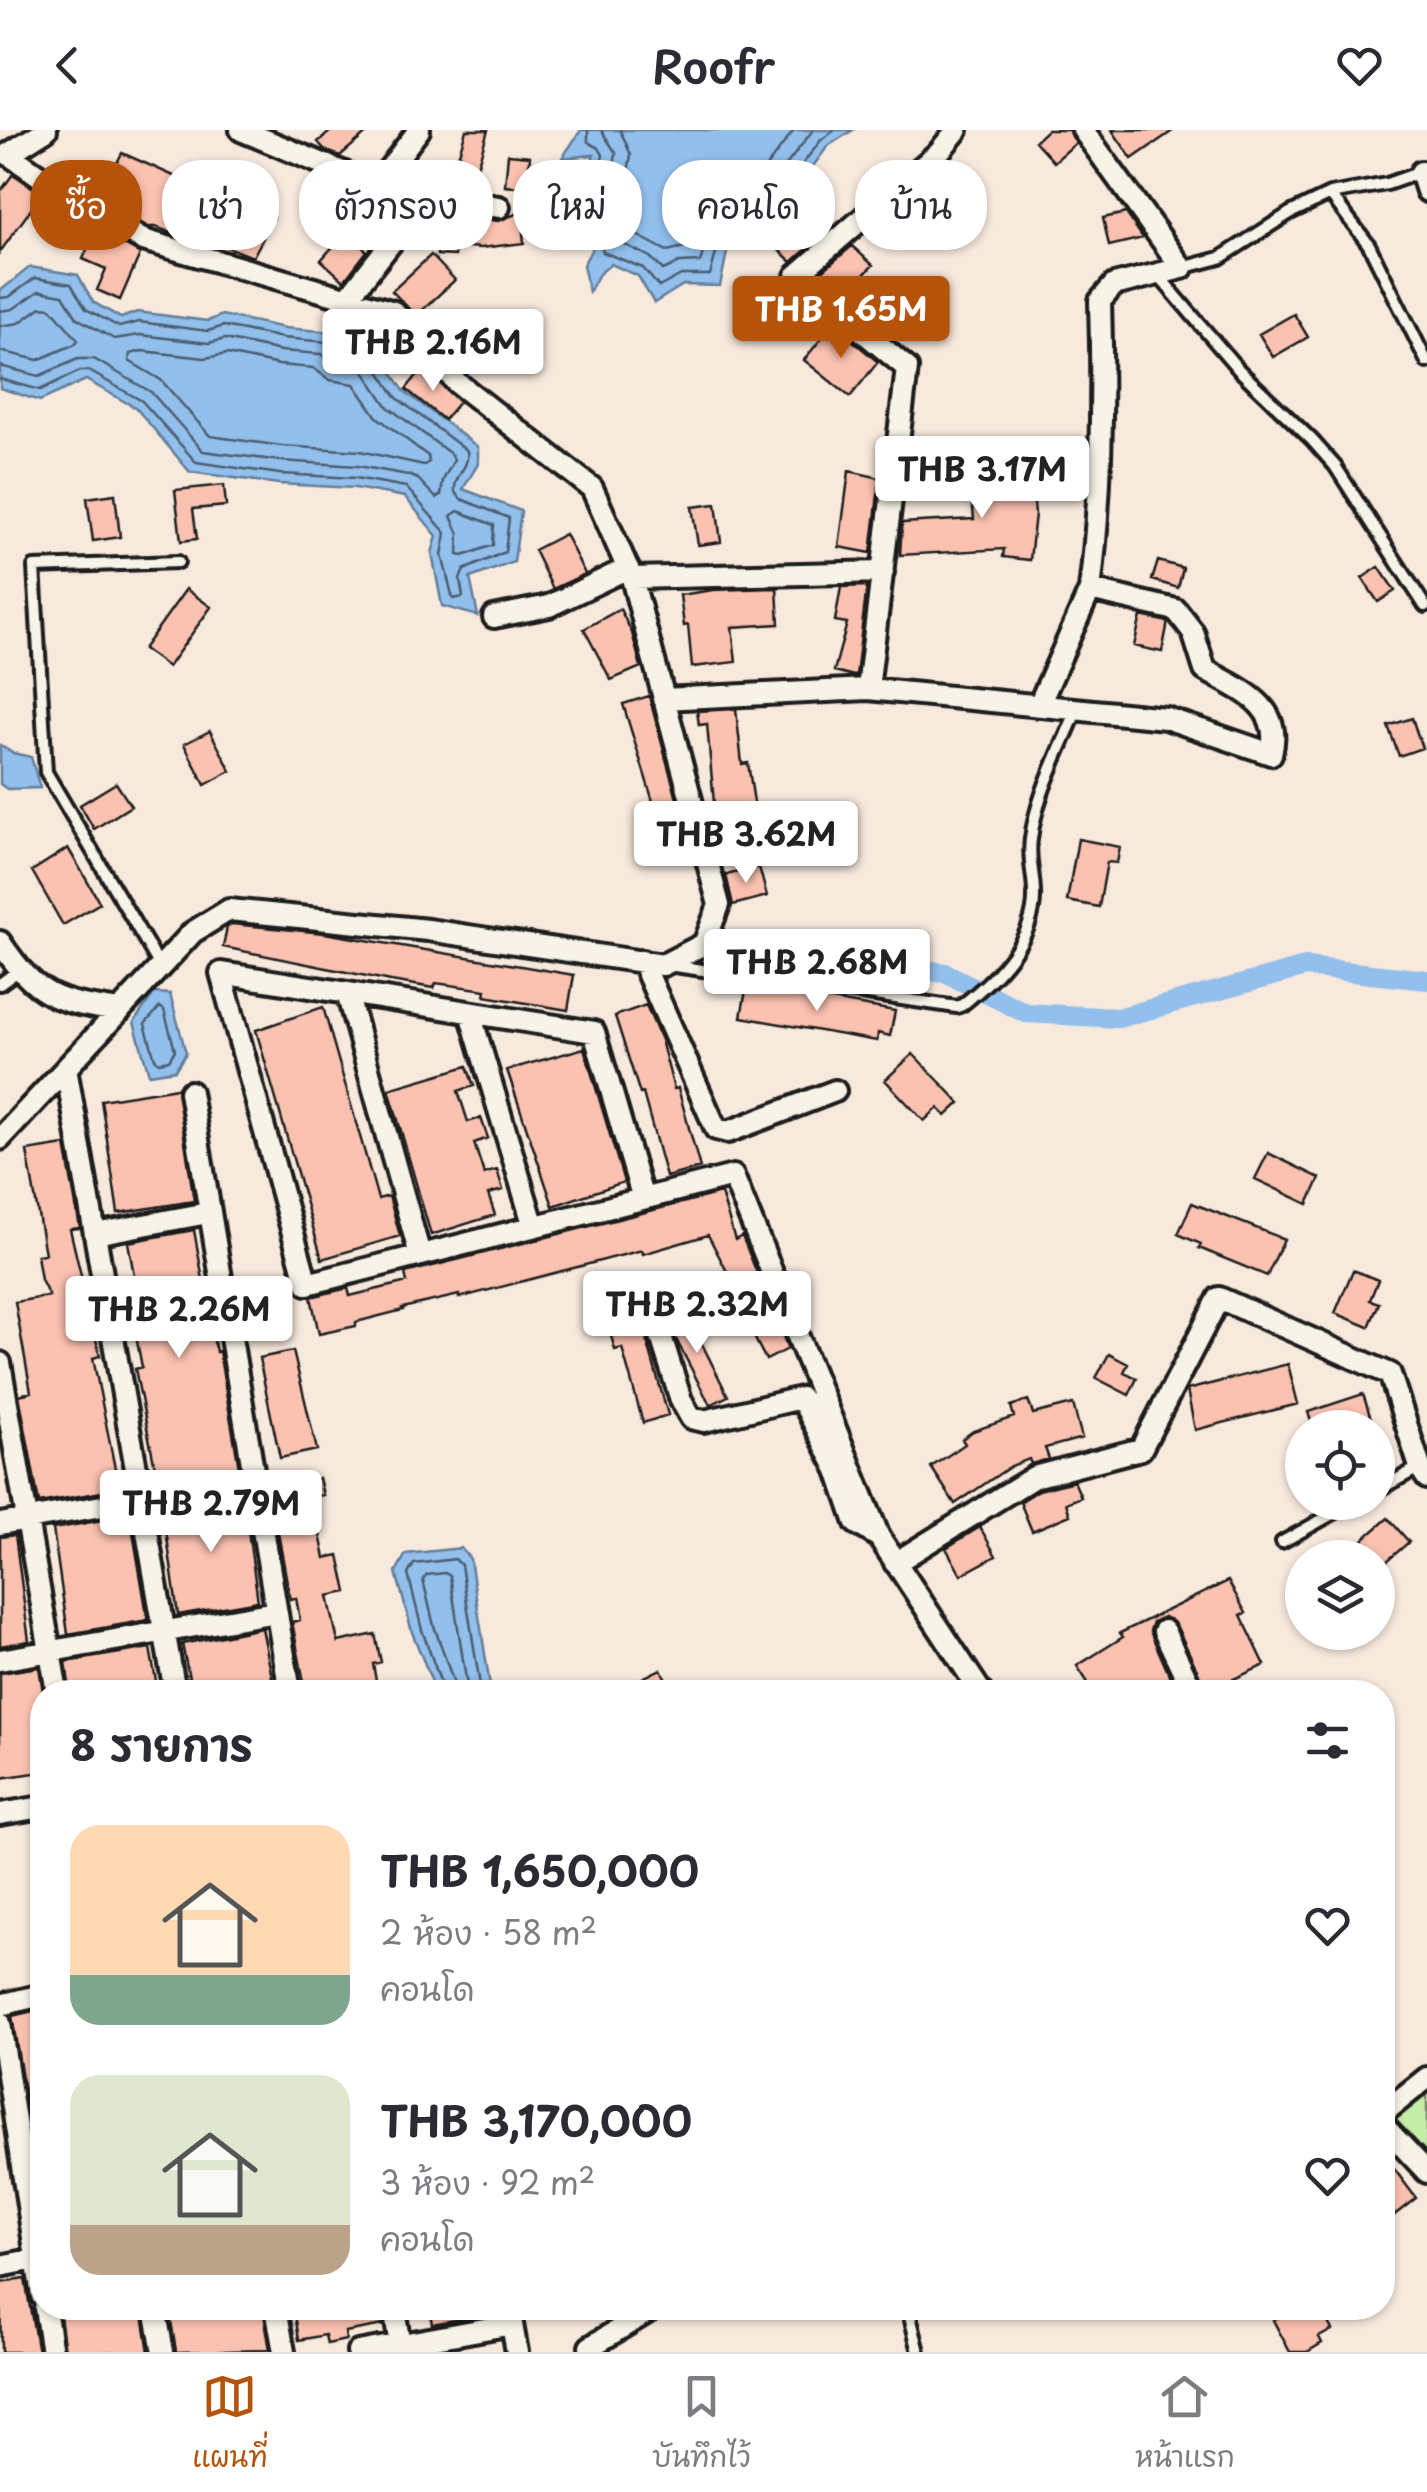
<!DOCTYPE html>
<html lang="th">
<meta charset="utf-8">
<style>
:root{--surface:#fff;--page:#f2f2f3;--text:#2b2b33;--muted:#7c7c81;--line:#e1e1e2;--accent:#b45309}
body{margin:0;font-family:"Playpen Sans","Playpen Sans Thai",sans-serif;background:var(--page);color:var(--text);height:100vh;display:flex;flex-direction:column;font-size:38px;white-space:nowrap}
*{box-sizing:border-box;margin:0}
p{font-size:32px;color:var(--muted)}
.icon{flex:none;width:55px;height:55px;fill:none;stroke:currentColor;stroke-width:2;stroke-linecap:round;stroke-linejoin:round}
.map{position:relative;flex:1;overflow:hidden}
.sheet{position:absolute;left:30px;top:1550px;width:1365px;height:640px;display:flex;flex-direction:column;background:var(--surface);border-radius:40px;box-shadow:0 2px 8px #0004}
.sheet>*{flex:none}
.banner{position:absolute;left:30px;top:30px;width:1368px;height:90px;display:flex;gap:20px}
.tools{position:absolute;left:1285px;top:1280px;display:grid;gap:20px}
.tools a{display:grid;place-items:center;width:110px;height:110px;border-radius:50%;background:var(--surface);box-shadow:0 2px 8px #0004;font-size:50px}
.price{position:absolute;translate:-50% -85px;padding:0 22px;border-radius:10px;background:#fff;color:#222;font-size:32px;line-height:65px;filter:drop-shadow(0 2px 5px #0008)}
.price::after{content:'';position:absolute;left:50%;top:60px;width:30px;height:22px;margin-left:-15px;background:inherit;clip-path:polygon(0 0,100% 0,50% 100%)}
.price.selected{background:var(--accent);color:#fff}
ul{padding:0;list-style:none}
li{display:flex;align-items:center;gap:30px;height:250px;padding:0 40px}
li span{display:grid;place-items:center;flex:none;width:280px;height:200px;border-radius:30px;color:#555}
li>.icon{margin-inline-start:auto}
span .icon{width:120px;height:120px;fill:#fffc;stroke-width:1}
li b{font-size:42px}
h2{display:flex;justify-content:space-between;align-items:center;height:120px;padding:0 40px;font-size:42px}
.pill{padding:0 35px;border-radius:40px;background:var(--surface);box-shadow:0 2px 8px #0004;font-size:35px;line-height:90px}
.pill.selected{background:var(--accent);color:#fff}
header{display:flex;justify-content:space-between;align-items:center;height:130px;padding:0 40px;background:var(--surface);font-size:45px;font-weight:600}
.menu{display:flex;justify-content:space-around;align-items:center;height:140px;border-top:2px solid var(--line);background:var(--surface);font-size:28px;color:var(--muted)}
.menu a{display:grid;justify-items:center;gap:5px}
.menu .selected{color:var(--accent)}
.map>svg:first-child{display:block}
.green{fill:#c4eda8;stroke:#708462;stroke-width:2.5}
.water{fill:#92bfec;stroke:#637e99;stroke-width:2.5}
.lines{fill:none;stroke-linecap:round;stroke-linejoin:round}
.shore{stroke:#4b5d6f;stroke-width:2.5}
.canal{stroke:#92bfec;stroke-width:20}
.building{fill:#fbc2b1;stroke:#1c1c1c;stroke-width:2.5}
.service-casing{stroke:#1c1c1c;stroke-width:18}
.minor-casing{stroke:#1c1c1c;stroke-width:28}
.service{stroke:#f7f3e8;stroke-width:10}
.minor{stroke:#f7f3e8;stroke-width:20}
</style>
<header><svg class="icon" aria-label="back" viewBox="0 0 24 24"><path d="M15 5l-7 7 7 7"/></svg>Roofr<svg class="icon" aria-label="heart" viewBox="0 0 24 24"><path d="M12 20l-8-8c-3-5 5-10 8-4 3-6 11-1 8 4z"/></svg></header>
<div class="map">
<svg width="1427" height="2222" viewBox="0 0 1427 2222">
<rect width="100%" height="100%" fill="#f8e9dd"/>
<filter id="ink" filterUnits="userSpaceOnUse"><feTurbulence type="fractalNoise" baseFrequency=".01" numOctaves="2"/><feDisplacementMap in="SourceGraphic" scale="20" xChannelSelector="R" yChannelSelector="G"/><feConvolveMatrix kernelMatrix="1 2 1 2 8 2 1 2 1" color-interpolation-filters="sRGB"/></filter>
<g filter="url(#ink)">
<path class="green" d="M1427 1960V2025L1391 1988Z"/>
<path class="water" d="M581 0H853L828 16 767 98 731 103 720 156 683 155 654 173 638 146 611 134 599 144 589 162 583 135 594 115 584 92 594 64 589 38 594 25 562 28Z
M30 137 78 145 93 172 121 188 137 182 208 191 222 185 285 198 333 202 346 217 365 201 404 261 478 317V334L463 359 521 381 514 432 470 448 478 486 442 476 432 423 437 406 405 367 355 358 279 354 190 342 136 278 86 250 40 271 0 258V161Z
M0 615 13 623 31 627 40 658 7 659 0 654Z
M154 863 170 864 186 923 175 940 149 944 134 892Z
M461 1418 470 1429 491 1562H436L412 1502 396 1442 406 1424Z"/>
<g class="lines">
<path class="shore" d="M588 0V12L599 18 603 25 600 39 604 65 595 91 603 122 643 138 659 157 681 145H710L723 97 729 93 762 87 821 10 835 0
M601 0 616 23 613 41 616 66 608 91 615 110 650 127 663 140 679 133 700 132C717 82 701 89 755 76L813 0
M620 0 631 25 628 42 631 68 625 93 629 101 667 121 689 116 696 90 705 77 718 68 747 62 794 0
M0 168 9 167 35 148 71 154 86 179 119 197 139 192 208 201 224 196 283 208 327 212 345 226 364 219 397 268 467 321C470 338 453 346 455 362L461 369 509 388 505 422 464 440 460 449 463 467 453 469 442 425 446 403 406 357 356 348 280 344 196 332 142 271 89 241H80L40 260 0 249
M0 181 13 179 39 161 63 165 77 188 114 209 140 205 209 213 225 209 281 221 321 224 339 237H361L388 277 452 325 454 330 443 350 441 365 436 368 418 349 408 345 358 336 281 331 203 321 151 262 94 229H78L39 246 0 236
M0 196 19 193 41 177 51 178 78 210 75 214 38 230 0 221
M142 221 205 228 227 224 279 235 313 238 330 250 354 254 377 287 428 326 429 332 424 335 360 321 282 316 210 306 161 250 129 231 130 224Z
M458 381 494 395 493 415 463 426 458 425 459 404 451 386Z
M160 877 164 880 175 920 169 930 159 932 155 929 145 894Z
M444 1562 422 1500 408 1444 414 1434 455 1429 461 1435 481 1562
M457 1562 434 1496 423 1450 427 1445 445 1443 450 1446 468 1562"/>
<path class="canal" d="M763 816 945 843 1026 883 1118 888 1305 837 1427 850"/>
</g>
<path class="building" d="M332 0H370L340 26 325 20 318 12Z
M466 0H488L473 51 453 44Z
M1047 0H1069L1076 13 1054 32 1035 11Z
M1112 0H1174L1132 29Z
M122 23 217 65 196 107 185 102 182 107 156 97H148L99 68Z
M508 24 530 26 527 58 505 56Z
M13 44 42 64 0 122V62Z
M918 58 939 77 904 115 880 92Z
M245 72 274 87 253 127 222 115Z
M807 73 833 96 792 132 772 114Z
M521 82 524 113 481 118 455 116V126L437 125 439 95H457L458 85 498 91Z
M1126 83 1143 108 1109 116 1103 88Z
M96 98 140 124 120 170 97 160 106 139 83 129Z
M346 102 367 121 344 151 321 130Z
M852 116 873 135 844 166 820 143Z
M431 125 455 150 416 186 392 161Z
M905 151 922 172 887 202 869 182Z
M1294 184 1308 207 1273 227 1259 204Z
M833 194 878 232 850 267 804 230Z
M424 237 459 272 444 290 406 259Z
M849 341 880 348 871 423 839 417Z
M1031 341 1035 384 1030 430 1003 427 1004 419 900 425 902 393 974 389 970 347Z
M224 355 226 376 193 379 197 409 181 411 175 360Z
M115 364 120 407 93 411 87 368Z
M716 374 721 412 698 415 692 377Z
M565 404 585 444 553 459 534 420Z
M1158 431 1183 438 1178 458 1152 450Z
M1379 437 1395 461 1378 472 1362 448Z
M867 456 856 546H854L834 541 847 493 835 491 841 457Z
M777 458 779 494 732 497 736 532 692 537 688 495 684 496 680 465 713 460Z
M186 459 211 477 168 537 143 519Z
M620 479 632 503 641 537 611 550 584 499Z
M1141 486 1168 492 1162 522 1134 516Z
M649 566 681 684 659 691 623 574Z
M736 579 742 634 748 633 757 692 716 696 707 594 699 595 697 581Z
M1412 588 1422 618 1399 626 1388 596Z
M210 601 231 641 205 655 184 614Z
M116 653 131 676 94 699 80 675Z
M1078 709 1120 717 1117 733 1107 732 1099 777 1067 771Z
M68 718 100 773 63 795 32 741Z
M759 737 767 766 733 775 726 745Z
M232 794 324 803 574 845 568 880 485 866 486 860 436 853 434 858 391 851 223 817 227 797Z
M747 855 895 881 890 906 878 903 877 911 741 887Z
M646 875 661 910 674 959 678 958 700 1038 666 1047 643 963 640 964 615 886Z
M323 877 378 1069 389 1066 400 1106 322 1129 256 900Z
M584 918 624 1052 553 1076 507 940Z
M913 924 960 973 946 986 938 978 924 991 885 950Z
M467 936 474 956 458 961 468 992 481 988 488 1008 474 1013 484 1044 497 1040 503 1060 488 1064 495 1085 431 1105 389 959Z
M177 958 194 1071 118 1083 101 970Z
M65 1015 80 1098 70 1099 100 1226 93 1228 119 1359 39 1373 19 1265 31 1262 15 1172 49 1166 41 1150 37 1125 45 1124 27 1021Z
M1268 1023 1320 1048 1308 1074 1255 1049Z
M721 1063 735 1110 742 1106 757 1143 734 1155 708 1105 643 1124 642 1120 459 1168V1165L402 1178 403 1180 356 1192V1196L319 1204 311 1167 348 1158 350 1166 407 1152 405 1143Z
M1192 1073 1284 1109 1267 1146 1199 1118 1201 1114 1178 1104Z
M194 1100 216 1222 219 1221 239 1338 158 1352 135 1239 142 1237 130 1175 139 1173 128 1112Z
M1353 1140 1378 1150 1370 1170 1379 1173 1369 1197 1335 1183Z
M683 1176 728 1266 710 1275 676 1209 668 1183Z
M776 1188 788 1219 766 1230 751 1201Z
M642 1193 668 1285 643 1293 622 1218 615 1220 610 1202Z
M293 1221 317 1320 280 1328 259 1228Z
M1109 1224 1128 1234 1124 1242 1137 1248 1129 1265 1096 1248Z
M1288 1234 1298 1274 1195 1300 1187 1260Z
M1363 1264 1374 1298H1313L1308 1282Z
M1028 1270 1033 1284 1073 1274 1082 1308 1045 1318 1049 1329 1031 1334 1029 1329 1011 1336 955 1374 931 1337 965 1314 962 1309 973 1301 1014 1287 1011 1276Z
M319 1348 323 1365 312 1367 325 1428 339 1425 347 1462 328 1466 338 1512 375 1504 381 1532 373 1534 378 1562H306L292 1492 300 1490 296 1468 290 1469 270 1358Z
M1074 1351 1081 1367 1066 1373 1070 1385 1032 1401 1020 1372 1039 1360Z
M243 1365 258 1471 178 1485 163 1379Z
M130 1385 148 1490 68 1504 53 1399Z
M1388 1388 1409 1412 1378 1439V1428H1342Z
M980 1397 996 1426 961 1445 946 1418Z
M15 1405 29 1511 0 1516V1407Z
M1228 1451 1246 1483 1241 1485 1265 1535 1207 1561 1176 1495 1164 1487 1153 1492 1150 1501 1170 1547 1151 1557 1140 1553 1134 1562H1094L1077 1536 1123 1507 1120 1503Z
M262 1498 275 1562H192L182 1514Z
M150 1518 158 1562H70L66 1532Z
M39 1537 43 1562 42 1642 0 1648V1543Z
M661 1539 672 1562H614Z
M42 1879V2029L35 2030 12 1886Z
M1395 2040 1416 2068 1382 2095V2050Z
M25 2149 38 2222H1L0 2153Z
M59 2178H142L149 2222H65Z
M169 2178H263L270 2220 176 2222Z
M294 2178H381L383 2195 345 2202 346 2210 327 2214 325 2205 299 2210Z
M429 2178H493L494 2183 432 2194Z
M1296 2178H1302L1307 2187 1321 2179 1332 2200 1319 2207 1322 2213 1307 2222H1290L1273 2190Z"/>
<g class="lines">
<defs>
<path id="service" d="M1330 64 1369 115 1427 232
M1182 138 1220 128 1290 83 1330 64 1387 54 1421 42
M1157 144 1239 240 1312 310 1335 336 1425 476
M668 835 957 877 962 875C996 848 1036 809 1034 763 1034 745 1028 728 1031 709 1036 665 1061 620 1077 579
M160 836 46 642 34 437 178 432
M0 854 19 840
M1378 1360 1420 1337
M1282 1412 1354 1372
M1143 1561V1562
M908 2178 919 2222"/>
<path id="minor" d="M241 0 376 56 499 77
M1083 0 1182 138 1114 155 1100 171C1103 268 1102 363 1090 460
M1421 42 1427 61
M376 56 419 0
M347 169 408 91
M632 448 883 442
M494 487 549 476 628 438
M868 559 907 238 796 146 939 22 957 0
M663 569 868 559 1166 588 1271 624C1284 576 1241 560 1205 540L1193 502 1176 480 1090 460 1039 575
M0 812C37 867 55 872 120 881
M642 831 716 999 728 1002 835 961
M347 863 420 1125
M470 883 534 1097
M66 938 175 1562
M190 962 290 1562
M0 1009 193 802 229 780 428 800 663 835 704 814 719 775 632 448 592 358 456 252 394 182 143 110 67 65 8 24 46 0
M643 1069 594 902 221 843 307 1154 733 1046 879 1407 981 1562
M95 1104 208 1083
M655 1187 681 1270 691 1288 704 1291 801 1268 838 1340 856 1393 879 1407
M0 1233 57 1562
M0 1394 254 1349
M895 1433 1034 1347 1141 1319 1219 1168 1390 1244 1420 1337 1427 1348
M1164 1501 1193 1562
M0 1530 276 1482
M0 1684 42 1677
M0 1875 42 1865
M0 1893 42 2166
M1382 1984 1427 1948
M1382 1994 1427 2042
M0 2136 36 2129
M45 2178 52 2222
M155 2178 163 2222
M276 2178 284 2222
M394 2178 401 2222
M509 2178 517 2222
M590 2217 654 2178
M358 2222 512 2194"/>
</defs>
<use href="#service" class="service-casing"/>
<use href="#minor" class="minor-casing"/>
<use href="#service" class="service"/>
<use href="#minor" class="minor"/>
</g>
</g>
</svg>
<div class="tools">
<a><svg class="icon" aria-label="locate" viewBox="0 0 24 24"><circle cx="12" cy="12" r="6"/><path d="M12 2v4M12 18v4M2 12h4M18 12h4"/></svg></a>
<a><svg class="icon" aria-label="layers" viewBox="0 0 24 24"><path d="M12 4l9 5-9 5-9-5zM3 14l9 5 9-5"/></svg></a>
</div>
<b class="price selected" style="left:841px;top:231px">THB 1.65M</b>
<b class="price" style="left:433px;top:264px">THB 2.16M</b>
<b class="price" style="left:982px;top:391px">THB 3.17M</b>
<b class="price" style="left:746px;top:756px">THB 3.62M</b>
<b class="price" style="left:817px;top:884px">THB 2.68M</b>
<b class="price" style="left:697px;top:1226px">THB 2.32M</b>
<b class="price" style="left:179px;top:1231px">THB 2.26M</b>
<b class="price" style="left:211px;top:1425px">THB 2.79M</b>
<div class="banner">
<a class="pill selected">ซื้อ</a>
<a class="pill">เช่า</a>
<a class="pill">ตัวกรอง</a>
<a class="pill">ใหม่</a>
<a class="pill">คอนโด</a>
<a class="pill">บ้าน</a>
</div>
<section class="sheet">
<h2>8 รายการ<svg class="icon" aria-label="filters" viewBox="0 0 24 24"><path d="M4 7h16M4 17h16"/><circle cx="9" cy="7" r="2"/><circle cx="15" cy="17" r="2"/></svg></h2>
<ul>
<li><span style="background:linear-gradient(#ffd9b3 75%,#7fa58c 0)"><svg class="icon" aria-label="home" viewBox="0 0 24 24"><path d="M3 11l9-7 9 7M6 9v11h12V9"/></svg></span><div><b>THB 1,650,000</b><p>2 ห้อง · 58 m²</p><p>คอนโด</p></div><svg class="icon" aria-label="heart" viewBox="0 0 24 24"><path d="M12 20l-8-8c-3-5 5-10 8-4 3-6 11-1 8 4z"/></svg></li>
<li><span style="background:linear-gradient(#dfe7d0 75%,#b9a48a 0)"><svg class="icon" aria-label="home" viewBox="0 0 24 24"><path d="M3 11l9-7 9 7M6 9v11h12V9"/></svg></span><div><b>THB 3,170,000</b><p>3 ห้อง · 92 m²</p><p>คอนโด</p></div><svg class="icon" aria-label="heart" viewBox="0 0 24 24"><path d="M12 20l-8-8c-3-5 5-10 8-4 3-6 11-1 8 4z"/></svg></li>
</ul>
</section>
</div>
<nav class="menu">
<a class="selected"><svg class="icon" aria-label="map" viewBox="0 0 24 24"><path d="M3 6l6-2 6 2 6-2v14l-6 2-6-2-6 2zM9 4v14M15 6v14"/></svg>แผนที่</a>
<a><svg class="icon" aria-label="saved" viewBox="0 0 24 24"><path d="M7 4h10v16l-5-4-5 4z"/></svg>บันทึกไว้</a>
<a><svg class="icon" aria-label="home" viewBox="0 0 24 24"><path d="M3 11l9-7 9 7M6 9v11h12V9"/></svg>หน้าแรก</a>
</nav>
